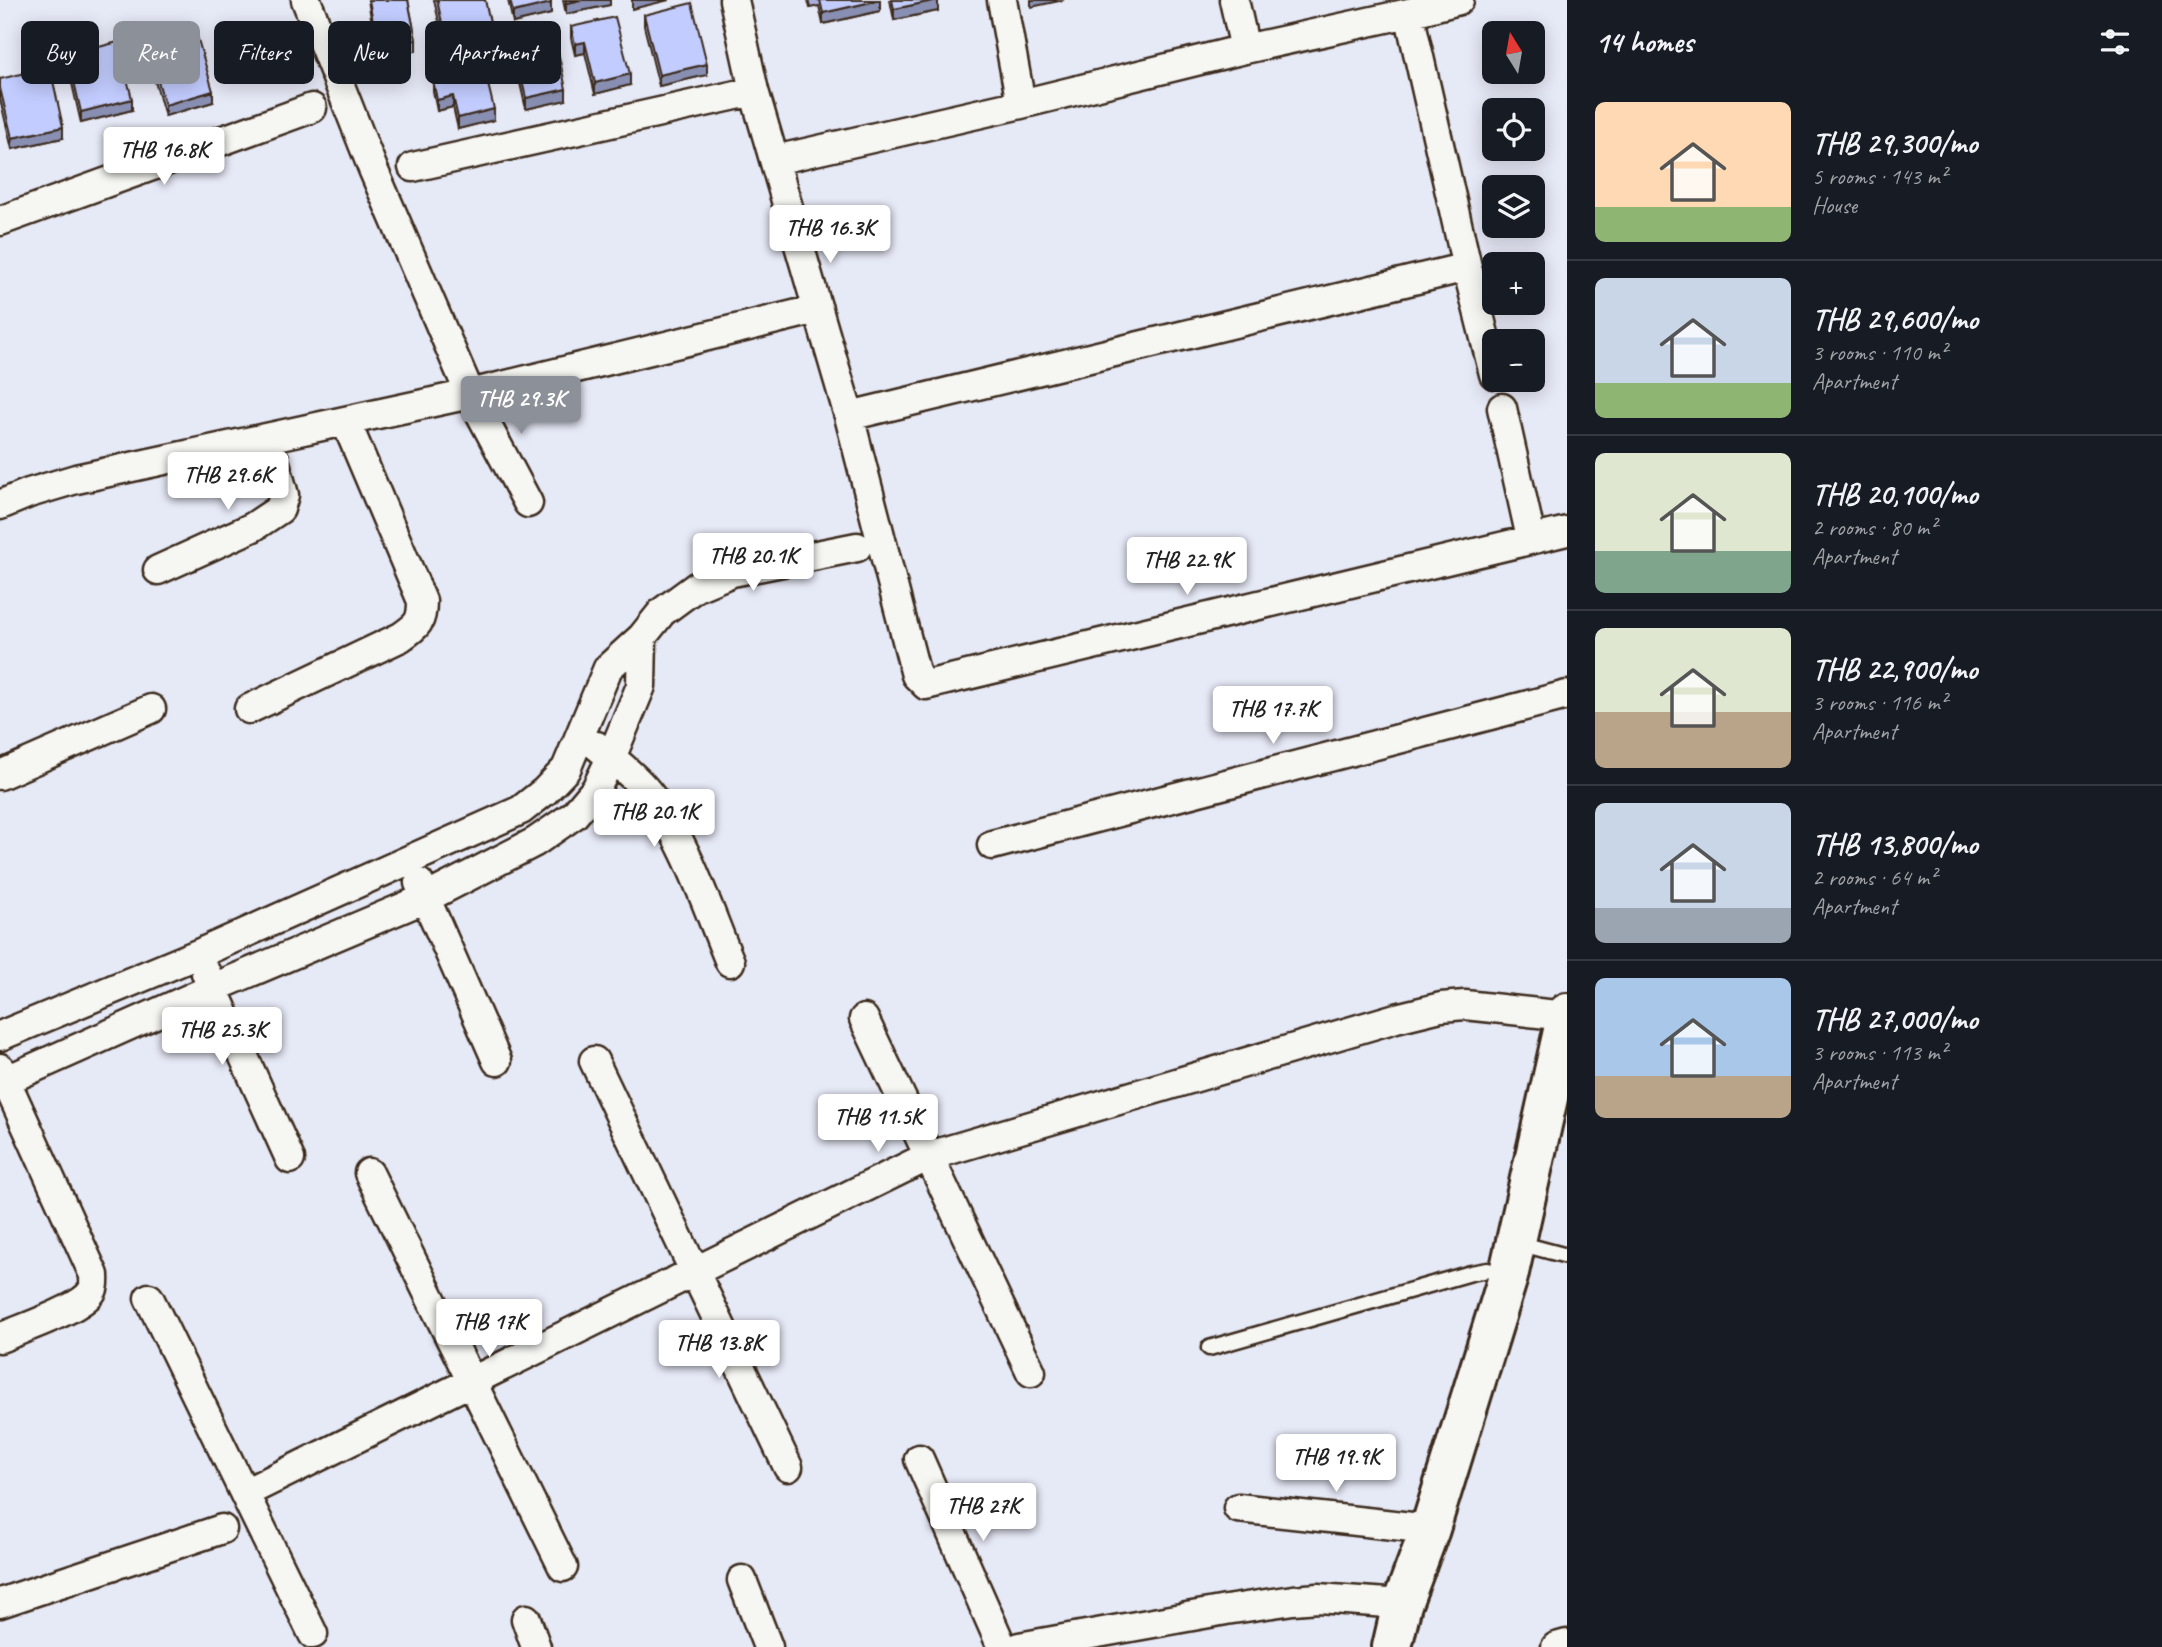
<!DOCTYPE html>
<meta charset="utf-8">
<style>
:root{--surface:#171b24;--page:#242831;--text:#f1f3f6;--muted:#9ea1a6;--line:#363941;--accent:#8c9099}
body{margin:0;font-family:Caveat,sans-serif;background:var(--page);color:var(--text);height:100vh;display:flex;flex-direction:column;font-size:26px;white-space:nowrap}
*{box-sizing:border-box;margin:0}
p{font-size:23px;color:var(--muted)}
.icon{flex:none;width:38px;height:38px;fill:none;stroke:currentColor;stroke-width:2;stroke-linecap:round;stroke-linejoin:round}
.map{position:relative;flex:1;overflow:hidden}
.details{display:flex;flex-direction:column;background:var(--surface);width:595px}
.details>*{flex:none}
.guide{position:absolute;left:21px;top:21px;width:665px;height:63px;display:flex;gap:14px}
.needle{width:46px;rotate:349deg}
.tools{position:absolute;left:1482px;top:21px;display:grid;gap:14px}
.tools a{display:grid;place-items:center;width:63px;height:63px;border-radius:10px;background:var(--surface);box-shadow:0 4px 18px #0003;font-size:35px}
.price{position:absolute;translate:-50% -60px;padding:0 16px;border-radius:7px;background:#fff;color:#222;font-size:23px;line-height:46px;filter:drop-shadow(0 2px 4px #0008)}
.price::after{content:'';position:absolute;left:50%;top:42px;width:21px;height:16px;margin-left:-10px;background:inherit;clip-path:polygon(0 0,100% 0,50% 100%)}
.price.active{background:var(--accent);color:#fff}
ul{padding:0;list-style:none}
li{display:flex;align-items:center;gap:21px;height:175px;padding:0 28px}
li+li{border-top:2px solid var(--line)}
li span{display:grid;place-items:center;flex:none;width:196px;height:140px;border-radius:10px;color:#555}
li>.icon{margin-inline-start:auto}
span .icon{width:84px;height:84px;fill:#fffc;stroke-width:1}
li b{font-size:30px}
h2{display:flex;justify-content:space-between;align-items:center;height:84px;padding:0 28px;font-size:30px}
.tag{padding:0 24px;border-radius:10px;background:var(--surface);box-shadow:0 4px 18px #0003;font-size:24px;line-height:63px}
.tag.active{background:var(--accent);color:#fff}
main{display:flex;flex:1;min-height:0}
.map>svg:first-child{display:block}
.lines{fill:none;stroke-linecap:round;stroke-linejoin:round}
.lane-casing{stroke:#3b2a1e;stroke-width:19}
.street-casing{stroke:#3b2a1e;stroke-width:33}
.secondary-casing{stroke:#3b2a1e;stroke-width:44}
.lane{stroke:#f6f6f2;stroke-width:14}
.street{stroke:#f6f6f2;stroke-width:28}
.secondary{stroke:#f6f6f2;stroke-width:38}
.wall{fill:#a7afda;stroke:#3b2a1e;stroke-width:2}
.shaded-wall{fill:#888fb2;stroke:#3b2a1e;stroke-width:2}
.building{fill:#c2ccfe;stroke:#3b2a1e;stroke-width:2}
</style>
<main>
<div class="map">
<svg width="1567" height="1647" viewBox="0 0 1567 1647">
<rect width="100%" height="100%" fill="#e6e9f6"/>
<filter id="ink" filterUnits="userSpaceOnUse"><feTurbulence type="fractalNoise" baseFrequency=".0143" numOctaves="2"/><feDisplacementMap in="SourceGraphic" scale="14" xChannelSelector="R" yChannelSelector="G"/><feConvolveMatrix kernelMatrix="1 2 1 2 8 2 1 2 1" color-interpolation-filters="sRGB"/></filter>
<g filter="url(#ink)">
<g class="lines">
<defs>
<path id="lane" d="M1518 1243 1567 1256
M1209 1348 1471 1273 1488 1270 1507 1277"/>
<path id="street" d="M306 0 373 169 470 394 528 503
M734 0 754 91 849 416 916 675 926 685 1567 531
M1002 0 1021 104
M1234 0 1245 49
M1409 13 1467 267 1494 374
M775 160 1021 104 1245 49 1409 13 1459 0
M413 167 754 91
M0 221 312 108
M1502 408 1531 538
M849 416 1467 267
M0 505 29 493 76 479 470 394 818 309
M158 570 253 527 280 509 284 495 268 438
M249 709 401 637C418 625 422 622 422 601L346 422
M597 746C613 759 631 773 645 789 684 834 707 907 730 962
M0 775 151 709
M992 845 1567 695
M419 883 497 1061
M206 973 290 1159
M864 1019 1031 1372
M0 1036 198 954 521 810 545 791 566 769 608 668 642 637 662 612 696 587 732 572 857 547
M594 1061 788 1467
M0 1068 94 1275C94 1281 95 1286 92 1291 82 1309 20 1329 0 1338
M0 1083 213 988 426 898 535 842 574 815 596 789 611 758 641 686 642 637
M369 1173 563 1567
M149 1298 313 1634
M919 1459 1002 1647
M245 1493 929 1156 1396 1018 1441 1007 1465 1005 1566 1016
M1238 1508 1430 1529
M742 1580 768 1647
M0 1603 222 1529
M526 1619 536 1647
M1019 1647 1226 1610 1293 1600 1318 1598 1402 1604
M1556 1647 1567 1644"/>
<path id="secondary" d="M1392 1647 1402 1604 1430 1529 1508 1277 1567 1013"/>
</defs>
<use href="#lane" class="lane-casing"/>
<use href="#street" class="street-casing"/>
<use href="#secondary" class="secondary-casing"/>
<use href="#lane" class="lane"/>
<use href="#street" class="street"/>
<use href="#secondary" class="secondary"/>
</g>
<path class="wall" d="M368 0H408L416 40V51L378 59Z
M434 0H485L492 42 446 52Z
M508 0H551V14L513 23Z
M563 0H610V5L566 14Z
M808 0H880V11L823 24 819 6 810 8Z
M890 0H938V11L894 20Z
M644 15 707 75 659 86 644 26Z
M571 27 630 85 595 94 585 53 575 55 571 38Z
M513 42 566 100 526 109 513 53Z
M149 50 213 102 165 116 149 61Z
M68 55 132 110 81 123 68 66Z
M438 66 494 120 458 129 453 107 437 111 433 91V80L438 79Z
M0 79 63 138 12 149 0 99Z"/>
<path class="shaded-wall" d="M582 0H610V5L566 14V3Z
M632 0H669L632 9Z
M880 0V11L823 24V13Z
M938 0V11L894 20V9Z
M1031 0H1064L1031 7Z
M551 3V14L513 23V12Z
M492 31V42L446 52V41Z
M585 42V53L575 55V44Z
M707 64V75L659 86V75Z
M630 74V85L595 94V83Z
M566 89V100L526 109V98Z
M213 91V102L165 116V105Z
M453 96V107L437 111V100Z
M132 99V110L81 123V112Z
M494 109V120L458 129V118Z
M63 127V138L12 149V138Z"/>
<path class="building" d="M369 0H408L416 40 378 48Z
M437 0H485L492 31 446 41Z
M510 0H551V3L513 12Z
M566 0H582L566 3Z
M820 0H880L823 13Z
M892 0H937L894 9Z
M692 3 707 64 659 75 644 15Z
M615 17 630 74 595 83 585 42 575 44 571 27Z
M554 33 566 89 526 98 513 42Z
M197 36 213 91 165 105 149 50Z
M118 42 132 99 81 112 68 55Z
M481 55 494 109 458 118 453 96 437 100 433 80 441 79 438 66Z
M50 67 63 127 12 138 0 88V79Z"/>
</g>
</svg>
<div class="tools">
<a><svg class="needle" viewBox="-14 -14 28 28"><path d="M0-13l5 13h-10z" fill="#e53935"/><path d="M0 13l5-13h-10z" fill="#9ea1a6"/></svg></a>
<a><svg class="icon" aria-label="locate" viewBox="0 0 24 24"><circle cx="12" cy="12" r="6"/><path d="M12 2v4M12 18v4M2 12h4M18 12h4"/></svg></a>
<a><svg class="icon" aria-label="layers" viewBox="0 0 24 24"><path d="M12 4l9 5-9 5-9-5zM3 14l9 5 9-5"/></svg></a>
<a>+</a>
<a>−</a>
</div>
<b class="price" style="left:164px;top:187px">THB 16.8K</b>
<b class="price" style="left:830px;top:265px">THB 16.3K</b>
<b class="price active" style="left:521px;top:436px">THB 29.3K</b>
<b class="price" style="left:228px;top:512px">THB 29.6K</b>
<b class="price" style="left:753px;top:593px">THB 20.1K</b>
<b class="price" style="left:1187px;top:597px">THB 22.9K</b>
<b class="price" style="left:1273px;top:746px">THB 17.7K</b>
<b class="price" style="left:654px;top:849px">THB 20.1K</b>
<b class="price" style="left:222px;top:1067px">THB 25.3K</b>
<b class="price" style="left:878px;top:1154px">THB 11.5K</b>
<b class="price" style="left:489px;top:1359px">THB 17K</b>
<b class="price" style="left:719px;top:1380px">THB 13.8K</b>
<b class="price" style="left:1336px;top:1494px">THB 19.9K</b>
<b class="price" style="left:983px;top:1543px">THB 27K</b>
<div class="guide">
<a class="tag">Buy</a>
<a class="tag active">Rent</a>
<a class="tag">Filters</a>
<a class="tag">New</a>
<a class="tag">Apartment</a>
</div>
</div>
<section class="details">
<h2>14 homes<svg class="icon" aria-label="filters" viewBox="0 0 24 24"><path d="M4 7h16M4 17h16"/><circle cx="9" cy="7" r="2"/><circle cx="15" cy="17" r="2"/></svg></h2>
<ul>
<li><span style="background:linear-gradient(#ffd9b3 75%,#8fb573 0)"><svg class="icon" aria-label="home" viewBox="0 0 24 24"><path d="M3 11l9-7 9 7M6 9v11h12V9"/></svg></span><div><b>THB 29,300/mo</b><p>5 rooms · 143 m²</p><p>House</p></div></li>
<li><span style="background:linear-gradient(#c9d6e8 75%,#8fb573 0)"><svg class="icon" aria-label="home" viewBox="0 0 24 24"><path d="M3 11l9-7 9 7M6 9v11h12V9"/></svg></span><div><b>THB 29,600/mo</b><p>3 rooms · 110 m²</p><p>Apartment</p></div></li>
<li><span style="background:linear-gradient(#dfe7d0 70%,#7fa58c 0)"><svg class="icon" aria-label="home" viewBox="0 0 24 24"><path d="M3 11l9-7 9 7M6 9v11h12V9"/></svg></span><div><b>THB 20,100/mo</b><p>2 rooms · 80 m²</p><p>Apartment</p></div></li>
<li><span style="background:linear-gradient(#dfe7d0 60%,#b9a48a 0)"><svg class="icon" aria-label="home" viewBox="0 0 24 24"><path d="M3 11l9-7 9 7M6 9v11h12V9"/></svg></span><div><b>THB 22,900/mo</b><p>3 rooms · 116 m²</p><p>Apartment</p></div></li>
<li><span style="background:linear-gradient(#c9d6e8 75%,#9aa5b1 0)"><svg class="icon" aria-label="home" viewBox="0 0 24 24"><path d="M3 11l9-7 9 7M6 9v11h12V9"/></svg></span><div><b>THB 13,800/mo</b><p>2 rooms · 64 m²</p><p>Apartment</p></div></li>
<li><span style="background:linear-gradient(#a9c7e8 70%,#b9a48a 0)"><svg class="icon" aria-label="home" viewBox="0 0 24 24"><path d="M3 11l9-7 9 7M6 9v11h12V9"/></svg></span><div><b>THB 27,000/mo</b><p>3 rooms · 113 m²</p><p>Apartment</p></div></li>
</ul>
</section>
</main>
